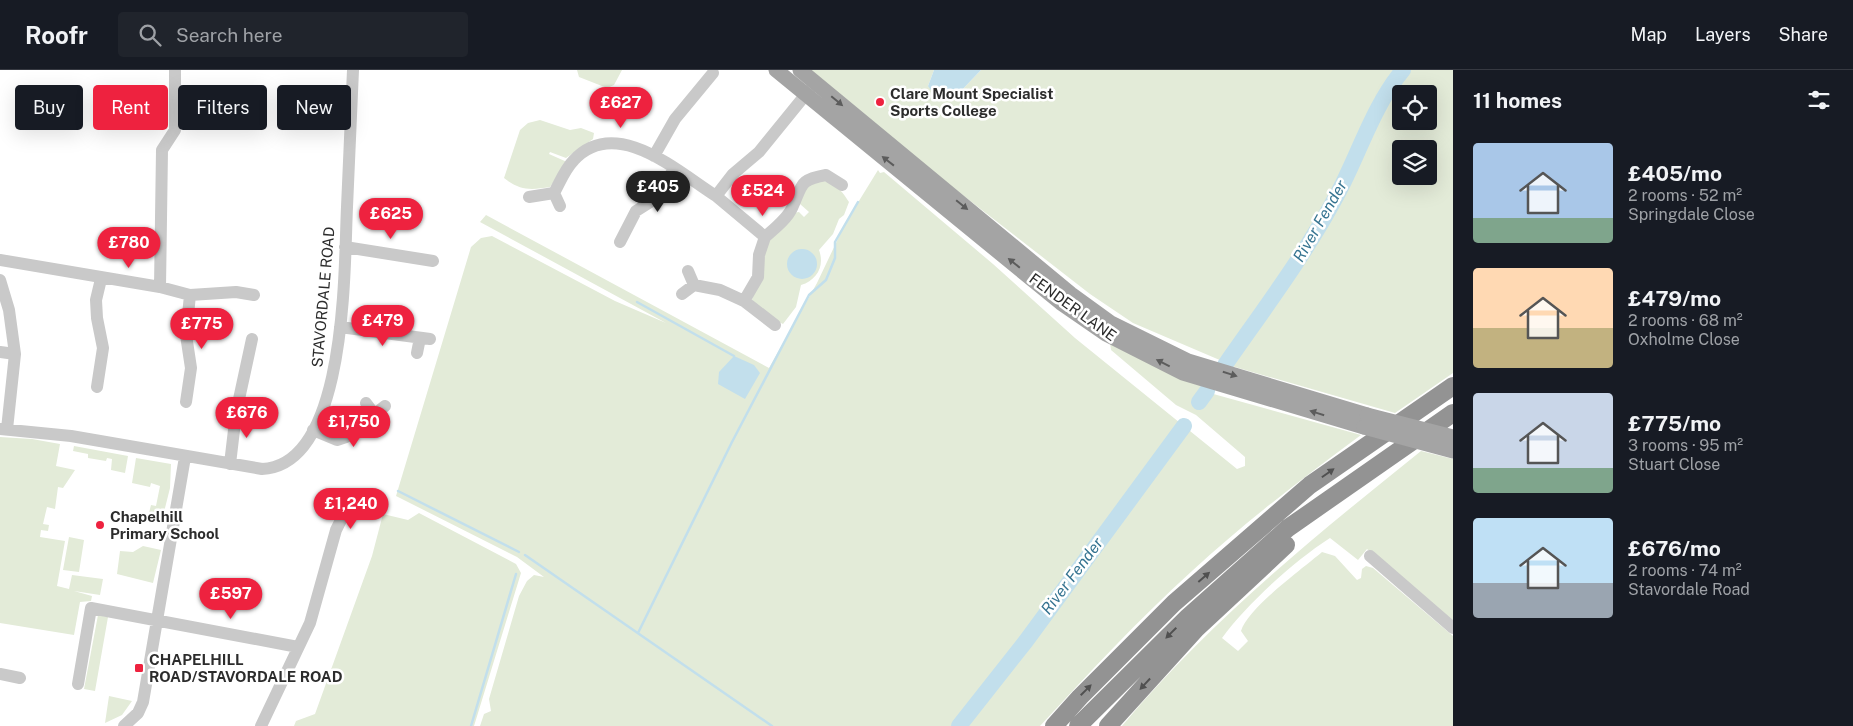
<!DOCTYPE html>
<meta charset="utf-8">
<style>
:root{--surface:#171b24;--page:#20242c;--text:#f1f3f6;--muted:#9ea1a6;--line:#363941;--accent:#ee223f}
body{margin:0;font-family:"Public Sans",sans-serif;background:var(--page);color:var(--text);height:100vh;display:flex;flex-direction:column;font-size:19px;white-space:nowrap}
*{box-sizing:border-box;margin:0}
p{font-size:16px;color:var(--muted)}
.icon{flex:none;width:28px;height:28px;fill:none;stroke:currentColor;stroke-width:2;stroke-linecap:round;stroke-linejoin:round}
.map{position:relative;flex:1;overflow:hidden}
.sheet{display:flex;flex-direction:column;background:var(--surface);width:400px}
.sheet>*{flex:none}
.banner{position:absolute;left:15px;top:15px;width:475px;height:45px;display:flex;gap:10px}
.tools{position:absolute;left:1392px;top:15px;display:grid;gap:10px}
.tools a{display:grid;place-items:center;width:45px;height:45px;border-radius:5px;background:var(--surface);box-shadow:0 5px 20px #0002;font-size:25px}
.price{position:absolute;translate:-50% -42px;padding:0 11px;border-radius:18px;background:var(--accent);color:#fff;font-size:16px;line-height:32px;filter:drop-shadow(0 1px 2px #0008)}
.price::after{content:'';position:absolute;left:50%;top:30px;width:15px;height:11px;margin-left:-8px;background:inherit;clip-path:polygon(0 0,100% 0,50% 100%)}
.price.on{background:#222;color:#fff}
ul{padding:0;list-style:none}
li{display:flex;align-items:center;gap:15px;height:125px;padding:0 20px}
li span{display:grid;place-items:center;flex:none;width:140px;height:100px;border-radius:5px;color:#555}
li>.icon{margin-inline-start:auto}
span .icon{width:60px;height:60px;fill:#fffc;stroke-width:1}
li b{font-size:21px}
h2{display:flex;justify-content:space-between;align-items:center;height:60px;padding:0 20px;font-size:21px}
.tag{padding:0 18px;border-radius:5px;background:var(--surface);box-shadow:0 5px 20px #0002;font-size:18px;line-height:45px}
.tag.on{background:var(--accent);color:#fff}
header{display:flex;align-items:center;gap:30px;box-sizing:border-box;height:70px;padding:0 25px;background:var(--surface);border-bottom:1px solid var(--line)}
header strong{font-size:24px}
nav{display:flex;gap:28px;margin-inline-start:auto;font-size:18px}
.search{width:350px;height:45px;background:var(--page);display:flex;align-items:center;gap:12px;box-sizing:border-box;padding:0 18px;border-radius:5px;color:var(--muted);font-size:19px}
main{display:flex;flex:1;min-height:0}
.map>svg:first-child{display:block}
.green{fill:#e3ebd8;fill-rule:evenodd}
.water{fill:#c2dfec}
.lines{fill:none;stroke-linecap:round;stroke-linejoin:round}
.stream{stroke:#c2dfec;stroke-width:2.5}
.river{stroke:#c2dfec;stroke-width:16}
.minor{stroke:#c9c9c9;stroke-width:12}
.major{stroke:#a4a4a4;stroke-width:15}
.highway{stroke:#939393;stroke-width:18}
.major-bridge{stroke:#a4a4a4;stroke-width:15}
.oneway{fill:#5c5c5c}
.oneway2{fill:#505050}
.poi-dot{fill:#ee223f;stroke:#fff;stroke-width:2}
.labels{text-anchor:middle;dominant-baseline:central;stroke-width:5;stroke-linejoin:round;paint-order:stroke}
.poi-label{font-size:15px;font-weight:bold;fill:#2c2c2c;stroke:#fff;text-anchor:start}
.street-label{font-size:15px;fill:#2c2c2c;stroke:#fff}
.water-label{font-size:16px;font-style:italic;fill:#367491;stroke:#fff}
</style>
<header>
<strong>Roofr</strong>
<div class="search"><svg class="icon" aria-label="search" viewBox="0 0 24 24"><circle cx="10" cy="10" r="6"/><path d="M15 15l6 6"/></svg>Search here</div>
<nav><a>Map</a><a>Layers</a><a>Share</a></nav>
</header>
<main>
<div class="map">
<svg width="1453" height="656" viewBox="0 0 1453 656">
<rect width="100%" height="100%" fill="#fff"/>
<path class="green" d="M577 0H622L614 15 607 18 579 7Z
M811 0H934L928 16 959 23 981 0H1399C1370 45 1351 95 1324 141 1294 193 1257 242 1222 291L1133 253 1090 224 951 116Z
M1408 0H1453V303L1395 343 1228 295 1318 167 1394 20ZM1401 24H1429V51H1401ZM1401 79H1429V106H1401Z
M540 50 570 60 581 58 594 63 593 69 566 88 550 82 549 84 567 92 550 117C531 120 520 121 504 108L520 60 528 53Z
M878 100 880 103 884 102 993 194 1075 268 1237 399 1245 396V387L1196 345 1176 335 1111 280 1110 273 1202 315 1199 320 1361 365C1303 408 1245 452 1192 501 1138 550 1089 603 1040 656H962L1099 478 1185 359 1181 355 1017 580 956 656H480L484 644 491 641 489 629 519 526 527 511 534 505 544 507 517 487 396 426 471 177 481 168 492 166 615 231 666 253 480 152 486 145 769 298 817 213 846 152Z
M816 110C834 111 840 118 849 132L844 145 839 149 833 164 819 180C825 196 817 210 801 215L796 237 783 254 773 249 752 230 753 225 765 176 793 143 799 142 804 147 809 142 800 134 799 124Z
M0 367 32 369 60 374 56 396 75 400 63 418 58 417 55 439 47 437 43 454 49 455 48 461 41 460 40 467 65 471 57 516 69 519 72 505 103 509 100 525 74 521 92 526 91 531 80 532 74 565 0 553Z
M74 376 128 386 125 403 111 400 112 389 107 388 106 391 88 388V384L73 381Z
M1421 381 1453 389V554L1367 479 1358 490 1330 468C1294 491 1247 534 1222 568L1238 581 1248 571 1241 561C1248 538 1302 499 1322 482L1335 486 1357 510 1361 508 1362 499 1366 496 1373 498 1453 566V656H1122C1210 551 1315 466 1421 381Z
M136 388 171 394 170 418 163 446 149 443 151 435 156 436 160 416 151 413 150 417 132 413Z
M419 443 516 494 521 503 474 656H294L296 651 315 644 372 486 383 444 408 450Z
M69 467 84 470 79 502 63 500Z
M143 476 161 480 153 513 117 504 120 481 133 482Z
M98 545 108 547 95 621 84 619Z
M109 626 132 631 122 645 105 653Z"/>
<path class="water" d="M934 0H981L959 23 944 28 933 23 928 16Z
M787 194a15 15 0 1 1 30 0a15 15 0 1 1-30 0Z
M734 286 754 295 760 303 745 329 718 314 719 302Z"/>
<g class="lines">
<path class="stream" d="M637 232 734 286
M398 421 519 482
M525 485 772 656
M638 563 732 372 809 225 826 210 835 188V172L858 132
M471 656 516 504"/>
<path class="river" d="M1225 295C1264 239 1305 185 1337 125 1359 84 1373 36 1403 0
M1199 332 1207 321
M959 656 1026 571 1184 356"/>
<path class="minor" d="M654 86 675 49 713 3
M554 123 560 136
M529 127 554 123C560 112 565 99 574 90 616 45 678 102 716 126
M765 167C774 159 787 149 792 138 803 115 798 110 826 105L842 115
M620 172 636 141 655 129 674 99
M345 177 433 191
M0 190 160 217 190 225 236 222 254 225
M688 201 694 215
M0 210 9 240 15 284 7 359
M160 217 162 80 175 60V0
M682 224 694 215 720 220 744 231 758 207 759 185 765 167 716 126 733 104 759 82 811 18
M744 231 775 255
M340 257 430 269
M0 282 15 284
M417 283 420 268
M97 317 103 278 97 248 96 230 101 209
M186 332 191 298 186 265 190 225
M366 333 375 345
M0 359 71 366 262 399C348 395 344 198 347 137 349 91 351 46 353 0
M313 360 337 370 346 367 385 336
M230 394 236 343 252 269
M1370 486 1453 558
M0 604 20 608
M78 614 91 538 298 577
M124 656 138 643 143 632 185 387
M261 656 310 553 336 460 351 430"/>
<path class="major" d="M776 0 1061 233 1106 264 1183 303 1364 357
M800 0 1071 224 1111 253 1188 291 1367 345"/>
<path class="highway" d="M1054 656 1080 627 1174 533 1310 415 1453 316
M1078 656 1188 547 1288 458 1453 343
M1108 656 1196 559 1286 475"/>
<path class="major-bridge" d="M1367 345 1453 367
M1364 357 1453 381"/>
</g>
<defs><path id="oneway-solid" d="M-6-.8H1V-3.2L6.5 0L1 3.2V.8H-6Z" transform="scale(1.25)"/></defs>
<g class="oneway">
<use href="#oneway-solid" transform="translate(837 31) rotate(40)"/>
<use href="#oneway-solid" transform="translate(888 91) rotate(-142)"/>
<use href="#oneway-solid" transform="translate(962 135) rotate(39)"/>
<use href="#oneway-solid" transform="translate(1014 193) rotate(-141)"/>
<use href="#oneway-solid" transform="translate(1163 293) rotate(-153)"/>
<use href="#oneway-solid" transform="translate(1230 304) rotate(17)"/>
<use href="#oneway-solid" transform="translate(1317 343) rotate(-163)"/>
</g>
<g class="oneway2">
<use href="#oneway-solid" transform="translate(1328 403) rotate(-35)"/>
<use href="#oneway-solid" transform="translate(1204 507) rotate(-41)"/>
<use href="#oneway-solid" transform="translate(1171 563) rotate(135)"/>
<use href="#oneway-solid" transform="translate(1145 614) rotate(133)"/>
<use href="#oneway-solid" transform="translate(1086 620) rotate(-45)"/>
</g>
<g class="poi-dot">
<circle cx="880" cy="32" r="5"/>
<circle cx="100" cy="455" r="5"/>
<rect x="134" y="593" width="10" height="10" rx="2.5"/>
</g>
<g class="labels">
<g class="poi-label">
<text x="890" y="23">Clare Mount Specialist<tspan x="890" dy="17">Sports College</tspan></text>
<text x="110" y="446">Chapelhill<tspan x="110" dy="17">Primary School</tspan></text>
<text x="149" y="589">CHAPELHILL<tspan x="149" dy="17">ROAD/STAVORDALE ROAD</tspan></text>
</g>
<g class="street-label">
<text transform="translate(323 227) rotate(-85)">STAVORDALE ROAD</text>
<text transform="translate(1073 237) rotate(36)">FENDER LANE</text>
</g>
<g class="water-label">
<text transform="translate(1320 151) rotate(-60)">River Fender</text>
<text transform="translate(1072 506) rotate(-53)">River Fender</text>
</g>
</g>
</svg>
<div class="tools">
<a><svg class="icon" aria-label="locate" viewBox="0 0 24 24"><circle cx="12" cy="12" r="6"/><path d="M12 2v4M12 18v4M2 12h4M18 12h4"/></svg></a>
<a><svg class="icon" aria-label="layers" viewBox="0 0 24 24"><path d="M12 4l9 5-9 5-9-5zM3 14l9 5 9-5"/></svg></a>
</div>
<b class="price" style="left:621px;top:59px">£627</b>
<b class="price on" style="left:658px;top:143px">£405</b>
<b class="price" style="left:763px;top:147px">£524</b>
<b class="price" style="left:391px;top:170px">£625</b>
<b class="price" style="left:129px;top:199px">£780</b>
<b class="price" style="left:383px;top:277px">£479</b>
<b class="price" style="left:202px;top:280px">£775</b>
<b class="price" style="left:247px;top:369px">£676</b>
<b class="price" style="left:354px;top:378px">£1,750</b>
<b class="price" style="left:351px;top:460px">£1,240</b>
<b class="price" style="left:231px;top:550px">£597</b>
<div class="banner">
<a class="tag">Buy</a>
<a class="tag on">Rent</a>
<a class="tag">Filters</a>
<a class="tag">New</a>
</div>
</div>
<section class="sheet">
<h2>11 homes<svg class="icon" aria-label="filters" viewBox="0 0 24 24"><path d="M4 7h16M4 17h16"/><circle cx="9" cy="7" r="2"/><circle cx="15" cy="17" r="2"/></svg></h2>
<ul>
<li><span style="background:linear-gradient(#a9c7e8 75%,#7fa58c 0)"><svg class="icon" aria-label="home" viewBox="0 0 24 24"><path d="M3 11l9-7 9 7M6 9v11h12V9"/></svg></span><div><b>£405/mo</b><p>2 rooms · 52 m²</p><p>Springdale Close</p></div></li>
<li><span style="background:linear-gradient(#ffd9b3 60%,#c2b280 0)"><svg class="icon" aria-label="home" viewBox="0 0 24 24"><path d="M3 11l9-7 9 7M6 9v11h12V9"/></svg></span><div><b>£479/mo</b><p>2 rooms · 68 m²</p><p>Oxholme Close</p></div></li>
<li><span style="background:linear-gradient(#c9d6e8 75%,#7fa58c 0)"><svg class="icon" aria-label="home" viewBox="0 0 24 24"><path d="M3 11l9-7 9 7M6 9v11h12V9"/></svg></span><div><b>£775/mo</b><p>3 rooms · 95 m²</p><p>Stuart Close</p></div></li>
<li><span style="background:linear-gradient(#bfe0f5 65%,#9aa5b1 0)"><svg class="icon" aria-label="home" viewBox="0 0 24 24"><path d="M3 11l9-7 9 7M6 9v11h12V9"/></svg></span><div><b>£676/mo</b><p>2 rooms · 74 m²</p><p>Stavordale Road</p></div></li>
</ul>
</section>
</main>
